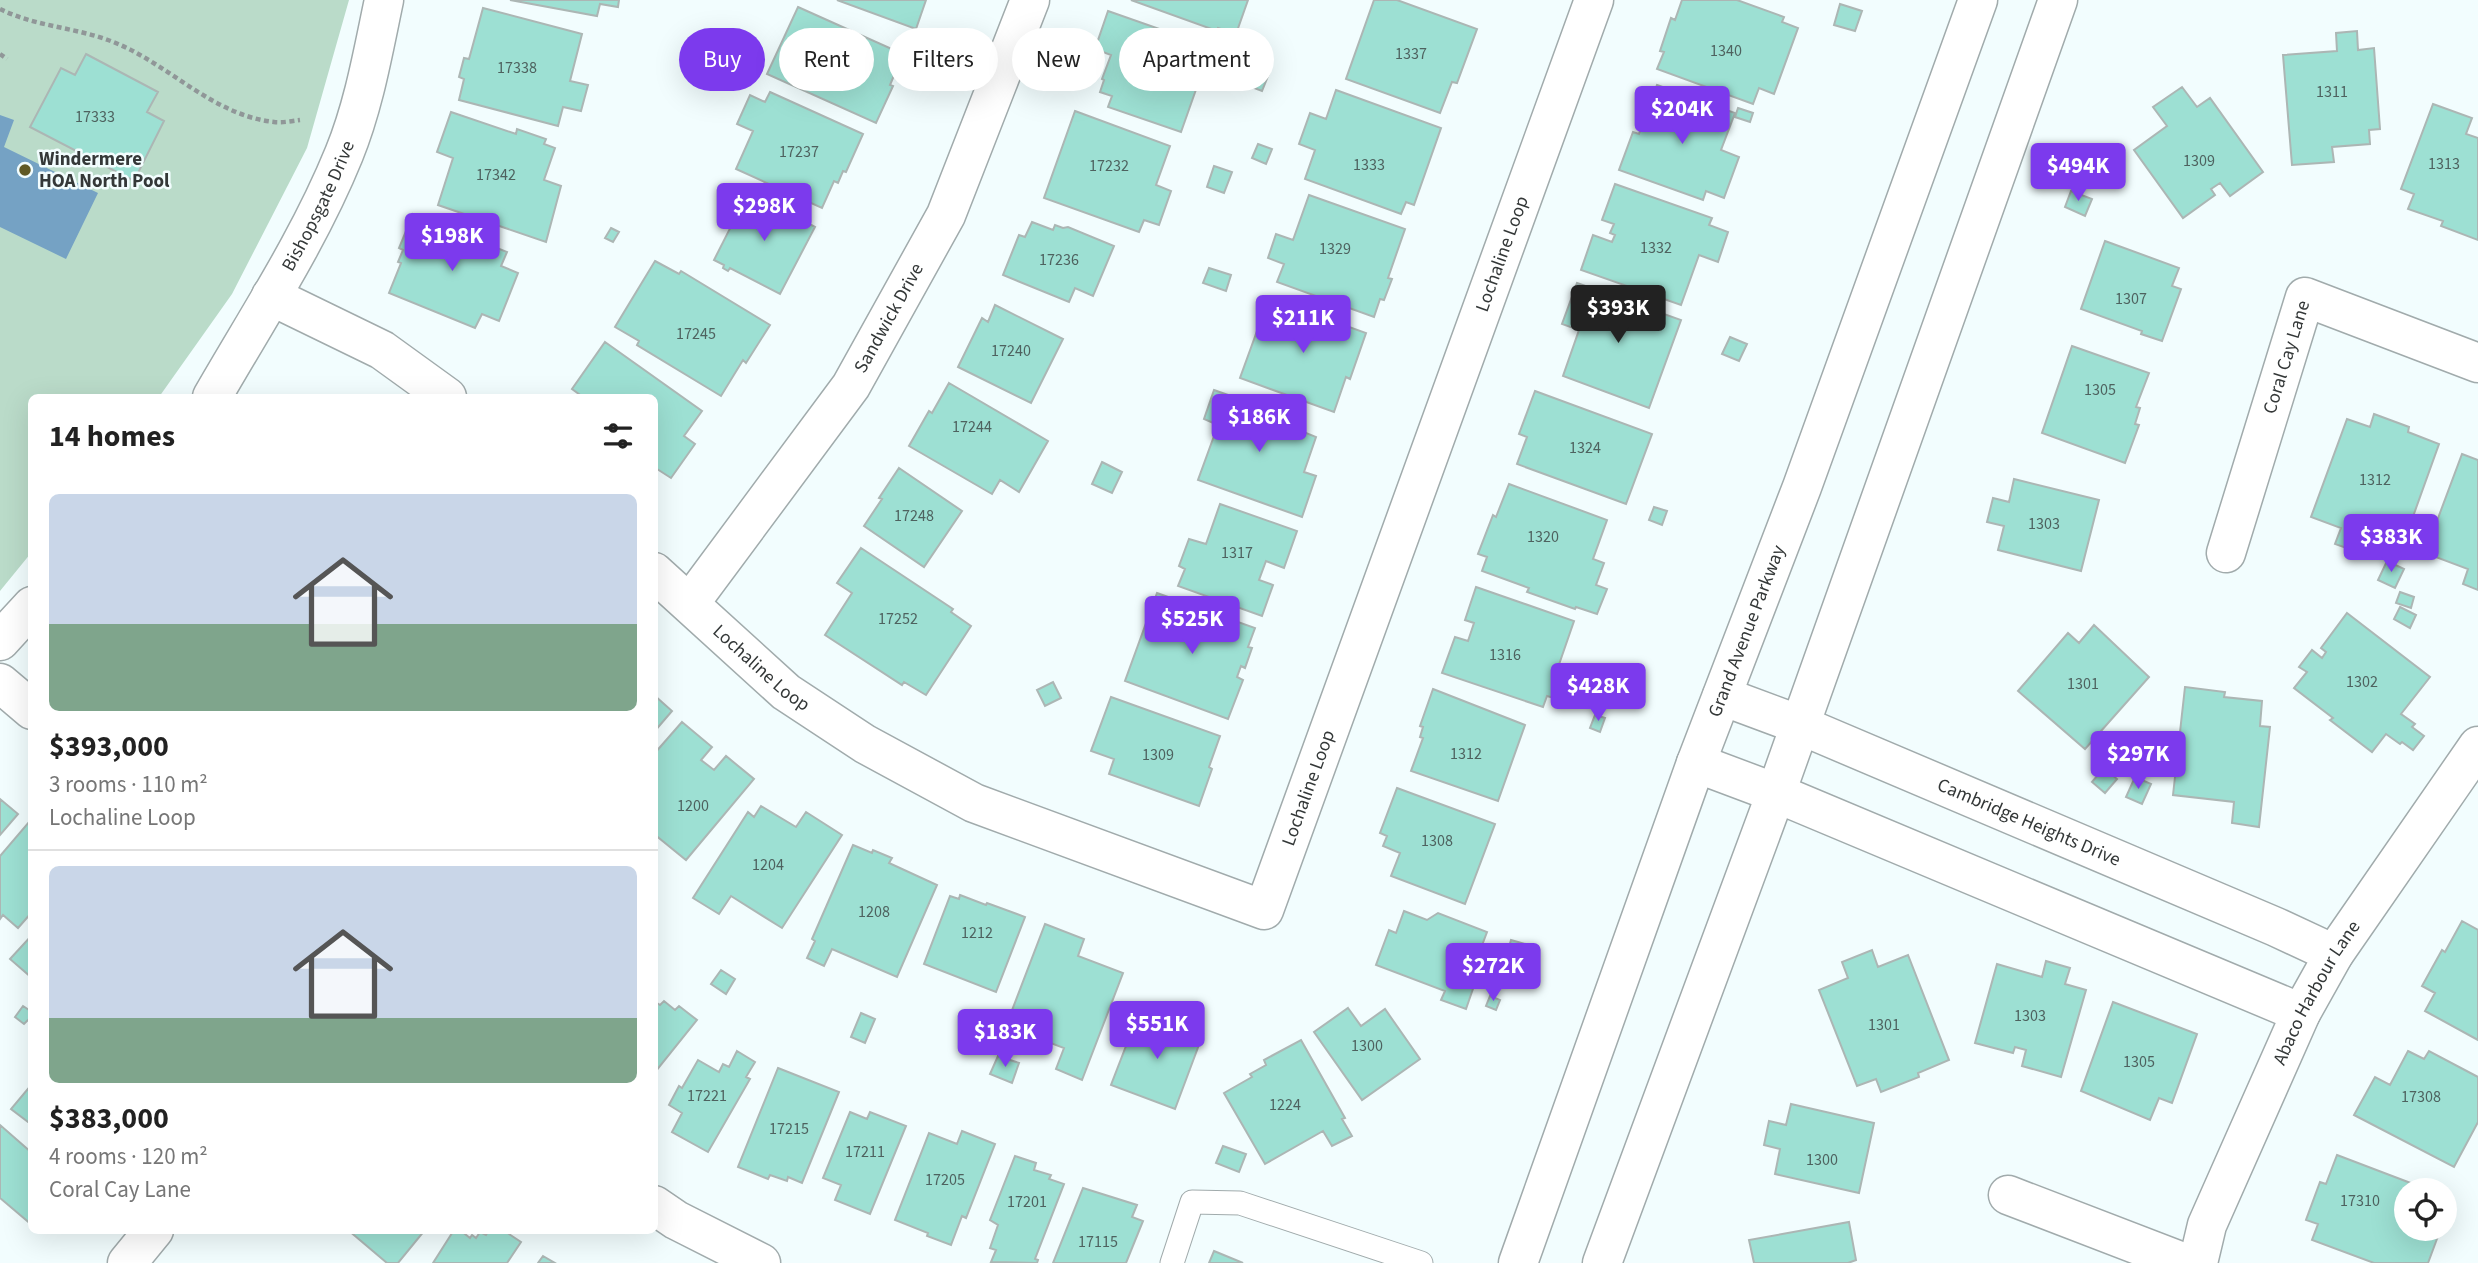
<!DOCTYPE html>
<meta charset="utf-8">
<style>
:root{--surface:#fff;--page:#f2f2f2;--text:#222;--muted:#767676;--line:#e0e0e0;--accent:#7c3aed}
body{margin:0;font-family:"Source Sans 3",sans-serif;background:var(--page);color:var(--text);height:100vh;display:flex;flex-direction:column;font-size:26px;white-space:nowrap}
*{box-sizing:border-box;margin:0}
p{font-size:23px;color:var(--muted)}
.icon{flex:none;width:38px;height:38px;fill:none;stroke:currentColor;stroke-width:2;stroke-linecap:round;stroke-linejoin:round}
.map{position:relative;flex:1;overflow:hidden}
.details{position:absolute;left:28px;top:394px;width:630px;height:840px;display:flex;flex-direction:column;background:var(--surface);border-radius:10px;box-shadow:0 7px 28px #0002}
.details>*{flex:none}
.hud{position:absolute;left:679px;top:28px;width:665px;height:63px;display:flex;gap:14px}
.controls{position:absolute;left:2394px;top:1178px;display:grid;gap:14px}
.controls a{display:grid;place-items:center;width:63px;height:63px;border-radius:50%;background:var(--surface);box-shadow:0 7px 28px #0002;font-size:35px}
.price{position:absolute;translate:-50% -60px;padding:0 16px;border-radius:7px;background:var(--accent);color:#fff;font-size:23px;line-height:46px;filter:drop-shadow(0 2px 4px #0008)}
.price::after{content:'';position:absolute;left:50%;top:42px;width:21px;height:16px;margin-left:-10px;background:inherit;clip-path:polygon(0 0,100% 0,50% 100%)}
.price.current{background:#222;color:#fff}
ul{padding:0;list-style:none}
li{display:grid;align-content:center;gap:14px;height:371px;padding:0 21px}
li+li{border-top:2px solid var(--line)}
li span{display:grid;place-items:center;height:217px;border-radius:10px;color:#555}
li>.icon{margin-inline-start:auto}
span .icon{width:126px;height:126px;fill:#fffc;stroke-width:1}
li b{font-size:30px}
h2{display:flex;justify-content:space-between;align-items:center;height:84px;padding:0 21px;font-size:30px}
.pill{padding:0 24px;border-radius:32px;background:var(--surface);box-shadow:0 7px 28px #0002;font-size:24px;line-height:63px}
.pill.current{background:var(--accent);color:#fff}
.map>svg:first-child{display:block}
.green{fill:#badbc9}
.water{fill:#75a2c4}
.building{fill:#9de0d3;stroke:#acb6b4;stroke-width:2}
.lines{fill:none;stroke-linecap:round;stroke-linejoin:round}
.lane-casing{stroke:#a1abac;stroke-width:25}
.street-casing{stroke:#a1abac;stroke-width:41}
.secondary-casing{stroke:#a1abac;stroke-width:41}
.path{stroke:#909798;stroke-width:4.5;stroke-dasharray:5 3.5;stroke-linecap:butt}
.lane{stroke:#fff;stroke-width:23}
.street{stroke:#fff;stroke-width:38}
.secondary{stroke:#fff;stroke-width:38}
.poi-dot{fill:#605925;stroke:#f2fdfe;stroke-width:2.5}
.labels{text-anchor:middle;dominant-baseline:central;stroke-width:5;stroke-linejoin:round;paint-order:stroke}
.number-label{font-size:16px;fill:#4e625f}
.poi-label{font-size:19px;font-weight:bold;fill:#343838;stroke:#f2fdfe;text-anchor:start}
.street-label{font-size:19px;fill:#343838;stroke:#f2fdfe}
</style>
<div class="map">
<svg width="2478" height="1263" viewBox="0 0 2478 1263">
<rect width="100%" height="100%" fill="#f2fdfe"/>
<path class="green" d="M0 0H349L307 148 232 294 159 397H32L31 553 0 591Z"/>
<path class="water" d="M0 115 14 120 4 147 98 193 66 259 0 227Z"/>
<path class="building" d="M510 0H619L618 7 600 4 597 16Z
M837 0H926L916 29Z
M1131 0H1248L1236 34 1218 28 1217 31Z
M1374 0H1397L1477 29 1457 83 1452 82 1440 113 1346 79Z
M1682 0H1737L1784 17 1782 22 1798 28 1774 94 1759 88 1753 104 1657 69 1664 52 1660 51 1671 18 1675 20Z
M1840 4 1862 11 1855 31 1834 25Z
M798 7 903 54 890 85 893 86 876 123 767 74Z
M483 8 582 34 570 81 588 85 581 111 563 107 558 126 459 100 464 79 459 77 464 58 469 59Z
M1108 11 1211 47 1181 132 1108 107 1112 96 1100 92 1104 80 1102 79 1111 55 1095 49Z
M2357 31 2358 50 2374 48 2380 129 2369 130 2370 144 2332 147 2334 162 2292 165 2283 55 2337 51 2336 33Z
M86 54 158 92 147 112 164 121 134 181 30 127 61 68 75 75Z
M1253 65 1270 71 1262 91 1246 85Z
M1657 85 1735 113 1721 150 1739 157 1724 198 1706 191 1703 200 1619 170 1633 132 1639 134Z
M2182 87 2197 107 2210 98 2263 172 2230 196 2220 183 2211 189 2215 195 2183 218 2134 150 2167 126 2153 107Z
M1336 90 1441 128 1414 205 1406 202 1401 214 1305 179 1315 150 1299 144 1310 113 1326 119Z
M770 92 863 134 846 172 843 171 838 183 834 181 822 208 736 169 753 131 737 124 750 95 765 102Z
M2433 104 2472 118 2466 134 2478 138V240L2441 226 2443 221 2408 209 2414 194 2401 189Z
M1738 108 1753 113 1750 122 1735 117Z
M1075 111 1170 146 1156 185 1171 191 1159 225 1144 220 1139 232 1044 198Z
M451 112 516 134 517 129 546 139 544 144 555 148 544 180 561 186 546 242 438 205 453 158 437 152Z
M1258 144 1272 149 1266 164 1252 158Z
M1214 166 1232 172 1224 193 1207 187Z
M1615 184 1712 218 1709 225 1728 232 1718 262 1699 255 1681 305 1581 270 1593 235 1612 242 1615 235 1610 233 1614 224 1602 220Z
M749 191 815 227 780 294 730 268 728 271 723 268 724 265 714 260Z
M2071 191 2092 199 2085 216 2065 207Z
M1309 195 1405 229 1388 278 1392 279 1384 300 1380 299 1374 317 1277 282 1284 264 1268 258 1276 234 1293 240Z
M413 214 507 252 501 266 518 273 499 321 482 314 475 328 389 293 401 263 398 262 403 250 399 248Z
M1032 222 1053 230 1055 225 1063 228 1068 227 1114 246 1093 296 1075 288 1069 302 1003 275 1019 235 1025 237Z
M611 228 619 232 613 242 605 238Z
M2105 241 2179 268 2172 286 2181 289 2162 341 2141 334 2142 331 2081 309Z
M655 261 679 274 681 271 770 325 746 363 743 360 721 396 637 345 639 341 615 327Z
M1209 268 1231 275 1226 291 1203 283Z
M1577 283 1681 320 1649 408 1563 376 1579 330 1562 324Z
M1269 298 1366 333 1350 379 1346 377 1334 412 1240 378Z
M995 305 1063 339 1031 403 958 367 982 318 988 322Z
M1730 337 1747 344 1739 361 1722 354Z
M605 342 702 411 684 436 695 444 671 478 654 467V397H583L572 389Z
M2072 346 2149 373 2136 407 2140 408 2135 424 2139 425 2125 463 2042 433Z
M949 383 1048 441 1019 492 1000 480 992 494 909 446 929 411 932 413Z
M1214 390 1304 422 1301 431 1316 437 1304 472 1316 476 1302 517 1198 480 1218 425 1204 419Z
M1535 391 1652 434 1626 504 1517 464 1527 437 1519 434Z
M2374 414 2409 427 2408 432 2439 444 2401 550 2372 539 2366 555 2335 544 2341 528 2311 517 2347 419 2370 427Z
M2462 454 2478 460V590L2463 584 2468 569 2425 553Z
M1102 462 1122 472 1112 493 1092 484Z
M899 468 962 511 924 567 864 526 882 499 879 498Z
M2014 479 2099 500 2081 571 1998 550 2004 526 1987 522 1993 498 2009 502Z
M1509 484 1607 520 1593 559 1604 563 1596 585 1607 589 1597 614 1576 607 1575 609 1527 592 1529 588 1482 571 1487 557 1478 554 1493 515 1496 517Z
M1220 504 1297 531 1284 568 1266 561 1259 580 1273 585 1262 616 1178 586 1185 569 1179 566 1189 539 1206 544Z
M1654 507 1667 511 1662 525 1649 520Z
M861 548 953 609 951 612 971 626 926 695 904 682 902 685 825 635 852 593 837 583Z
M2387 561 2404 569 2395 588 2378 580Z
M1476 587 1574 621 1555 676 1572 681 1565 701 1547 696 1543 707 1442 673 1455 637 1468 641 1474 623 1465 620Z
M2400 592 2414 597 2411 608 2396 603Z
M1157 593 1255 628 1248 647 1252 648 1245 668 1241 666 1237 677 1243 680 1228 719 1125 681Z
M2400 607 2416 615 2410 628 2394 619Z
M2347 613 2430 677 2401 714 2415 724 2412 727 2424 736 2413 750 2402 742 2400 744 2386 734 2372 752 2330 720 2333 718 2294 688 2307 672 2299 667 2312 650 2322 658 2326 652 2321 648Z
M2094 625 2149 677 2085 749 2018 691 2068 633 2079 643Z
M1053 682 1061 698 1045 706 1037 690Z
M2185 687 2225 692 2224 697 2262 701 2260 726 2270 727 2259 827 2232 823 2234 802 2173 795Z
M1433 689 1525 725 1498 801 1411 771 1423 738 1420 737 1423 727 1420 726Z
M654 695 672 711 654 732Z
M1111 697 1220 736 1209 767 1212 769 1199 806 1109 774 1114 759 1091 751Z
M1595 715 1605 718 1600 732 1590 728Z
M682 722 712 747 701 760 714 770 726 756 754 779 686 860 654 834V754Z
M2104 768 2117 779 2105 793 2092 782Z
M2135 777 2151 784 2142 804 2126 797Z
M1397 788 1495 824 1465 904 1391 876 1400 853 1383 846 1387 836 1380 833Z
M0 799 18 814 0 835Z
M761 806 796 827 806 812 842 835 782 928 731 896 719 914 693 898 748 812 754 817Z
M29 822 32 824V912L18 928 3 915 0 919V856Z
M853 845 872 853 873 850 892 858 889 863 937 885 897 977 832 949 824 966 807 958 815 941 812 939Z
M960 895 986 905 987 903 1025 917 996 992 924 964 950 896 959 899Z
M1404 911 1427 920 1438 913 1487 932 1470 977 1476 980 1466 1009 1441 1000 1445 991 1376 965 1389 930 1396 933Z
M2462 921 2478 930V1040L2425 1011 2435 993 2422 986 2442 950 2445 952Z
M1045 924 1084 939 1078 956 1123 973 1082 1080 1056 1069 1064 1048 1006 1026Z
M32 935V978L10 959Z
M1511 940 1529 945 1525 960 1507 954Z
M1872 950 1878 967 1908 955 1949 1060 1918 1073 1919 1077 1881 1092 1876 1079 1857 1086 1819 990 1848 978 1842 962Z
M2046 961 2070 968 2065 984 2086 990 2061 1077 2022 1066 2026 1050 2015 1047 2013 1053 1975 1043 1997 964 2042 977Z
M721 970 735 979 726 994 711 984Z
M1490 996 1500 1000 1496 1010 1486 1006Z
M654 1001 660 1005 664 1001 675 1010 679 1006 697 1020 656 1071 654 1069Z
M2113 1002 2197 1034 2172 1103 2159 1098 2150 1120 2081 1091Z
M23 1006 32 1012V1016L24 1024 15 1017Z
M1348 1008 1361 1026 1385 1009 1420 1059 1362 1100 1314 1032Z
M861 1013 875 1019 865 1043 851 1037Z
M1138 1015 1170 1028 1171 1026 1180 1029 1182 1025 1203 1034 1175 1109 1111 1085Z
M1301 1040 1345 1118 1342 1119 1352 1136 1332 1146 1323 1131 1265 1164 1224 1093 1252 1077 1250 1074 1266 1065 1264 1060Z
M737 1051 755 1062 746 1077 750 1079 708 1152 672 1132 682 1113 669 1105 679 1086 682 1088 698 1060 719 1072 723 1064 729 1067Z
M2408 1051 2424 1059 2429 1051 2478 1077V1122L2454 1167 2354 1115 2375 1077 2390 1085Z
M998 1056 1019 1063 1012 1083 990 1074Z
M778 1068 839 1092 802 1183 788 1177 787 1181 770 1175 768 1179 738 1167Z
M32 1084V1125L11 1109Z
M1791 1104 1874 1123 1859 1193 1775 1174 1780 1149 1764 1145 1769 1121 1786 1125Z
M850 1112 867 1119 870 1112 906 1126 870 1214 835 1200 841 1185 823 1178Z
M0 1125 32 1153V1225L0 1198Z
M962 1131 995 1144 966 1218 962 1216 951 1245 927 1236 928 1233 895 1220 929 1133 957 1144Z
M1223 1146 1246 1154 1239 1172 1216 1163Z
M2337 1155 2429 1190H2406V1228H2441L2428 1263H2374L2312 1240 2318 1224 2306 1220 2320 1182 2326 1184Z
M1015 1156 1036 1163 1034 1170 1051 1175 1049 1179 1064 1184 1035 1259 1038 1260 1037 1263 991 1262 996 1250 990 1248 998 1225 990 1220Z
M1083 1188 1137 1205 1132 1217 1143 1221 1126 1263H1053Z
M2445 1196 2453 1199 2445 1220Z
M1849 1222 1856 1260 1848 1263H1754L1749 1240Z
M348 1230H425L398 1263H387Z
M454 1230H460L470 1238 472 1235 476 1238 480 1232 486 1235 489 1230H503L521 1242 507 1263H433Z
M1214 1251 1243 1263H1209Z
M543 1256 555 1263H538Z"/>
<g class="lines">
<defs>
<path id="lane" d="M1172 1263 1192 1202 1240 1203 1421 1263"/>
<g id="street">
<path d="M271 296 382 350 447 397"/>
<path id="s1" d="M212 397C258 317 309 240 344 154 364 105 373 52 384 0"/>
<path id="s2" d="M2226 553 2305 297 2478 363"/>
<path id="s3" d="M654 572 786 692 865 744 974 803 1264 910 1594 0"/>
<path id="s4" d="M690 603 851 386 946 215 1030 0"/>
<path d="M0 641 32 606"/>
<path d="M0 683 32 710"/>
<path id="s5" d="M1722 696 1800 725 2276 927 2334 954"/>
<path d="M1696 763 1776 793 2301 1013"/>
<path d="M2008 1195 2185 1263"/>
<path d="M654 1205 676 1220 761 1263"/>
<path d="M127 1263 154 1230"/>
<path id="s6" d="M2198 1263 2207 1225 2301 1013 2334 954 2478 746"/>
</g>
<g id="secondary">
<path id="s7" d="M1518 1263 1696 763 1802 487 1978 0"/>
<path d="M1602 1263 1776 793 2058 0"/>
</g>
</defs>
<use href="#lane" class="lane-casing"/>
<use href="#street" class="street-casing"/>
<use href="#secondary" class="secondary-casing"/>
<path class="path" d="M0 9C34 26 72 27 108 40 167 61 210 115 274 122 282 123 292 121 300 120
M0 54 7 59"/>
<use href="#lane" class="lane"/>
<use href="#street" class="street"/>
<use href="#secondary" class="secondary"/>
</g>
<circle class="poi-dot" cx="25" cy="170" r="7"/>
<g class="labels">
<g class="number-label">
<text x="1726" y="51">1340</text>
<text x="1411" y="54">1337</text>
<text x="517" y="68">17338</text>
<text x="2332" y="92">1311</text>
<text x="95" y="117">17333</text>
<text x="799" y="152">17237</text>
<text x="2199" y="161">1309</text>
<text x="2444" y="164">1313</text>
<text x="1369" y="165">1333</text>
<text x="1109" y="166">17232</text>
<text x="496" y="175">17342</text>
<text x="1656" y="248">1332</text>
<text x="1335" y="249">1329</text>
<text x="1059" y="260">17236</text>
<text x="2131" y="299">1307</text>
<text x="696" y="334">17245</text>
<text x="1011" y="351">17240</text>
<text x="2100" y="390">1305</text>
<text x="972" y="427">17244</text>
<text x="1585" y="448">1324</text>
<text x="2375" y="480">1312</text>
<text x="914" y="516">17248</text>
<text x="2044" y="524">1303</text>
<text x="1543" y="537">1320</text>
<text x="1237" y="553">1317</text>
<text x="898" y="619">17252</text>
<text x="1505" y="655">1316</text>
<text x="2362" y="682">1302</text>
<text x="2083" y="684">1301</text>
<text x="1466" y="754">1312</text>
<text x="1158" y="755">1309</text>
<text x="693" y="806">1200</text>
<text x="1437" y="841">1308</text>
<text x="768" y="865">1204</text>
<text x="874" y="912">1208</text>
<text x="977" y="933">1212</text>
<text x="2030" y="1016">1303</text>
<text x="1884" y="1025">1301</text>
<text x="1367" y="1046">1300</text>
<text x="2139" y="1062">1305</text>
<text x="707" y="1096">17221</text>
<text x="2421" y="1097">17308</text>
<text x="1285" y="1105">1224</text>
<text x="789" y="1129">17215</text>
<text x="865" y="1152">17211</text>
<text x="1822" y="1160">1300</text>
<text x="945" y="1180">17205</text>
<text x="2360" y="1201">17310</text>
<text x="1027" y="1202">17201</text>
<text x="1098" y="1242">17115</text>
</g>
<g class="poi-label">
<text x="39" y="159">Windermere<tspan x="39" dy="22">HOA North Pool</tspan></text>
</g>
<g class="street-label">
<text stroke="none"><textPath href="#s1" startOffset="219">Bishopsgate Drive</textPath></text>
<text stroke="none"><textPath href="#s3" startOffset="1404">Lochaline Loop</textPath></text>
<text stroke="none"><textPath href="#s4" startOffset="348">Sandwick Drive</textPath></text>
<text stroke="none"><textPath href="#s2" startOffset="205">Coral Cay Lane</textPath></text>
<text stroke="none"><textPath href="#s7" startOffset="672">Grand Avenue Parkway</textPath></text>
<text stroke="none"><textPath href="#s3" startOffset="144">Lochaline Loop</textPath></text>
<text stroke="none"><textPath href="#s3" startOffset="836">Lochaline Loop</textPath></text>
<text stroke="none"><textPath href="#s5" startOffset="332">Cambridge Heights Drive</textPath></text>
<text stroke="none"><textPath href="#s6" startOffset="296">Abaco Harbour Lane</textPath></text>
</g>
</g>
</svg>
<div class="controls">
<a><svg class="icon" aria-label="locate" viewBox="0 0 24 24"><circle cx="12" cy="12" r="6"/><path d="M12 2v4M12 18v4M2 12h4M18 12h4"/></svg></a>
</div>
<b class="price" style="left:1682px;top:146px">$204K</b>
<b class="price" style="left:2078px;top:203px">$494K</b>
<b class="price" style="left:764px;top:243px">$298K</b>
<b class="price" style="left:452px;top:273px">$198K</b>
<b class="price current" style="left:1618px;top:345px">$393K</b>
<b class="price" style="left:1303px;top:355px">$211K</b>
<b class="price" style="left:1259px;top:454px">$186K</b>
<b class="price" style="left:2391px;top:574px">$383K</b>
<b class="price" style="left:1192px;top:656px">$525K</b>
<b class="price" style="left:1598px;top:723px">$428K</b>
<b class="price" style="left:2138px;top:791px">$297K</b>
<b class="price" style="left:1493px;top:1003px">$272K</b>
<b class="price" style="left:1157px;top:1061px">$551K</b>
<b class="price" style="left:1005px;top:1069px">$183K</b>
<div class="hud">
<a class="pill current">Buy</a>
<a class="pill">Rent</a>
<a class="pill">Filters</a>
<a class="pill">New</a>
<a class="pill">Apartment</a>
</div>
<section class="details">
<h2>14 homes<svg class="icon" aria-label="filters" viewBox="0 0 24 24"><path d="M4 7h16M4 17h16"/><circle cx="9" cy="7" r="2"/><circle cx="15" cy="17" r="2"/></svg></h2>
<ul>
<li><span style="background:linear-gradient(#c9d6e8 60%,#7fa58c 0)"><svg class="icon" aria-label="home" viewBox="0 0 24 24"><path d="M3 11l9-7 9 7M6 9v11h12V9"/></svg></span><div><b>$393,000</b><p>3 rooms · 110 m²</p><p>Lochaline Loop</p></div></li>
<li><span style="background:linear-gradient(#c9d6e8 70%,#7fa58c 0)"><svg class="icon" aria-label="home" viewBox="0 0 24 24"><path d="M3 11l9-7 9 7M6 9v11h12V9"/></svg></span><div><b>$383,000</b><p>4 rooms · 120 m²</p><p>Coral Cay Lane</p></div></li>
</ul>
</section>
</div>
